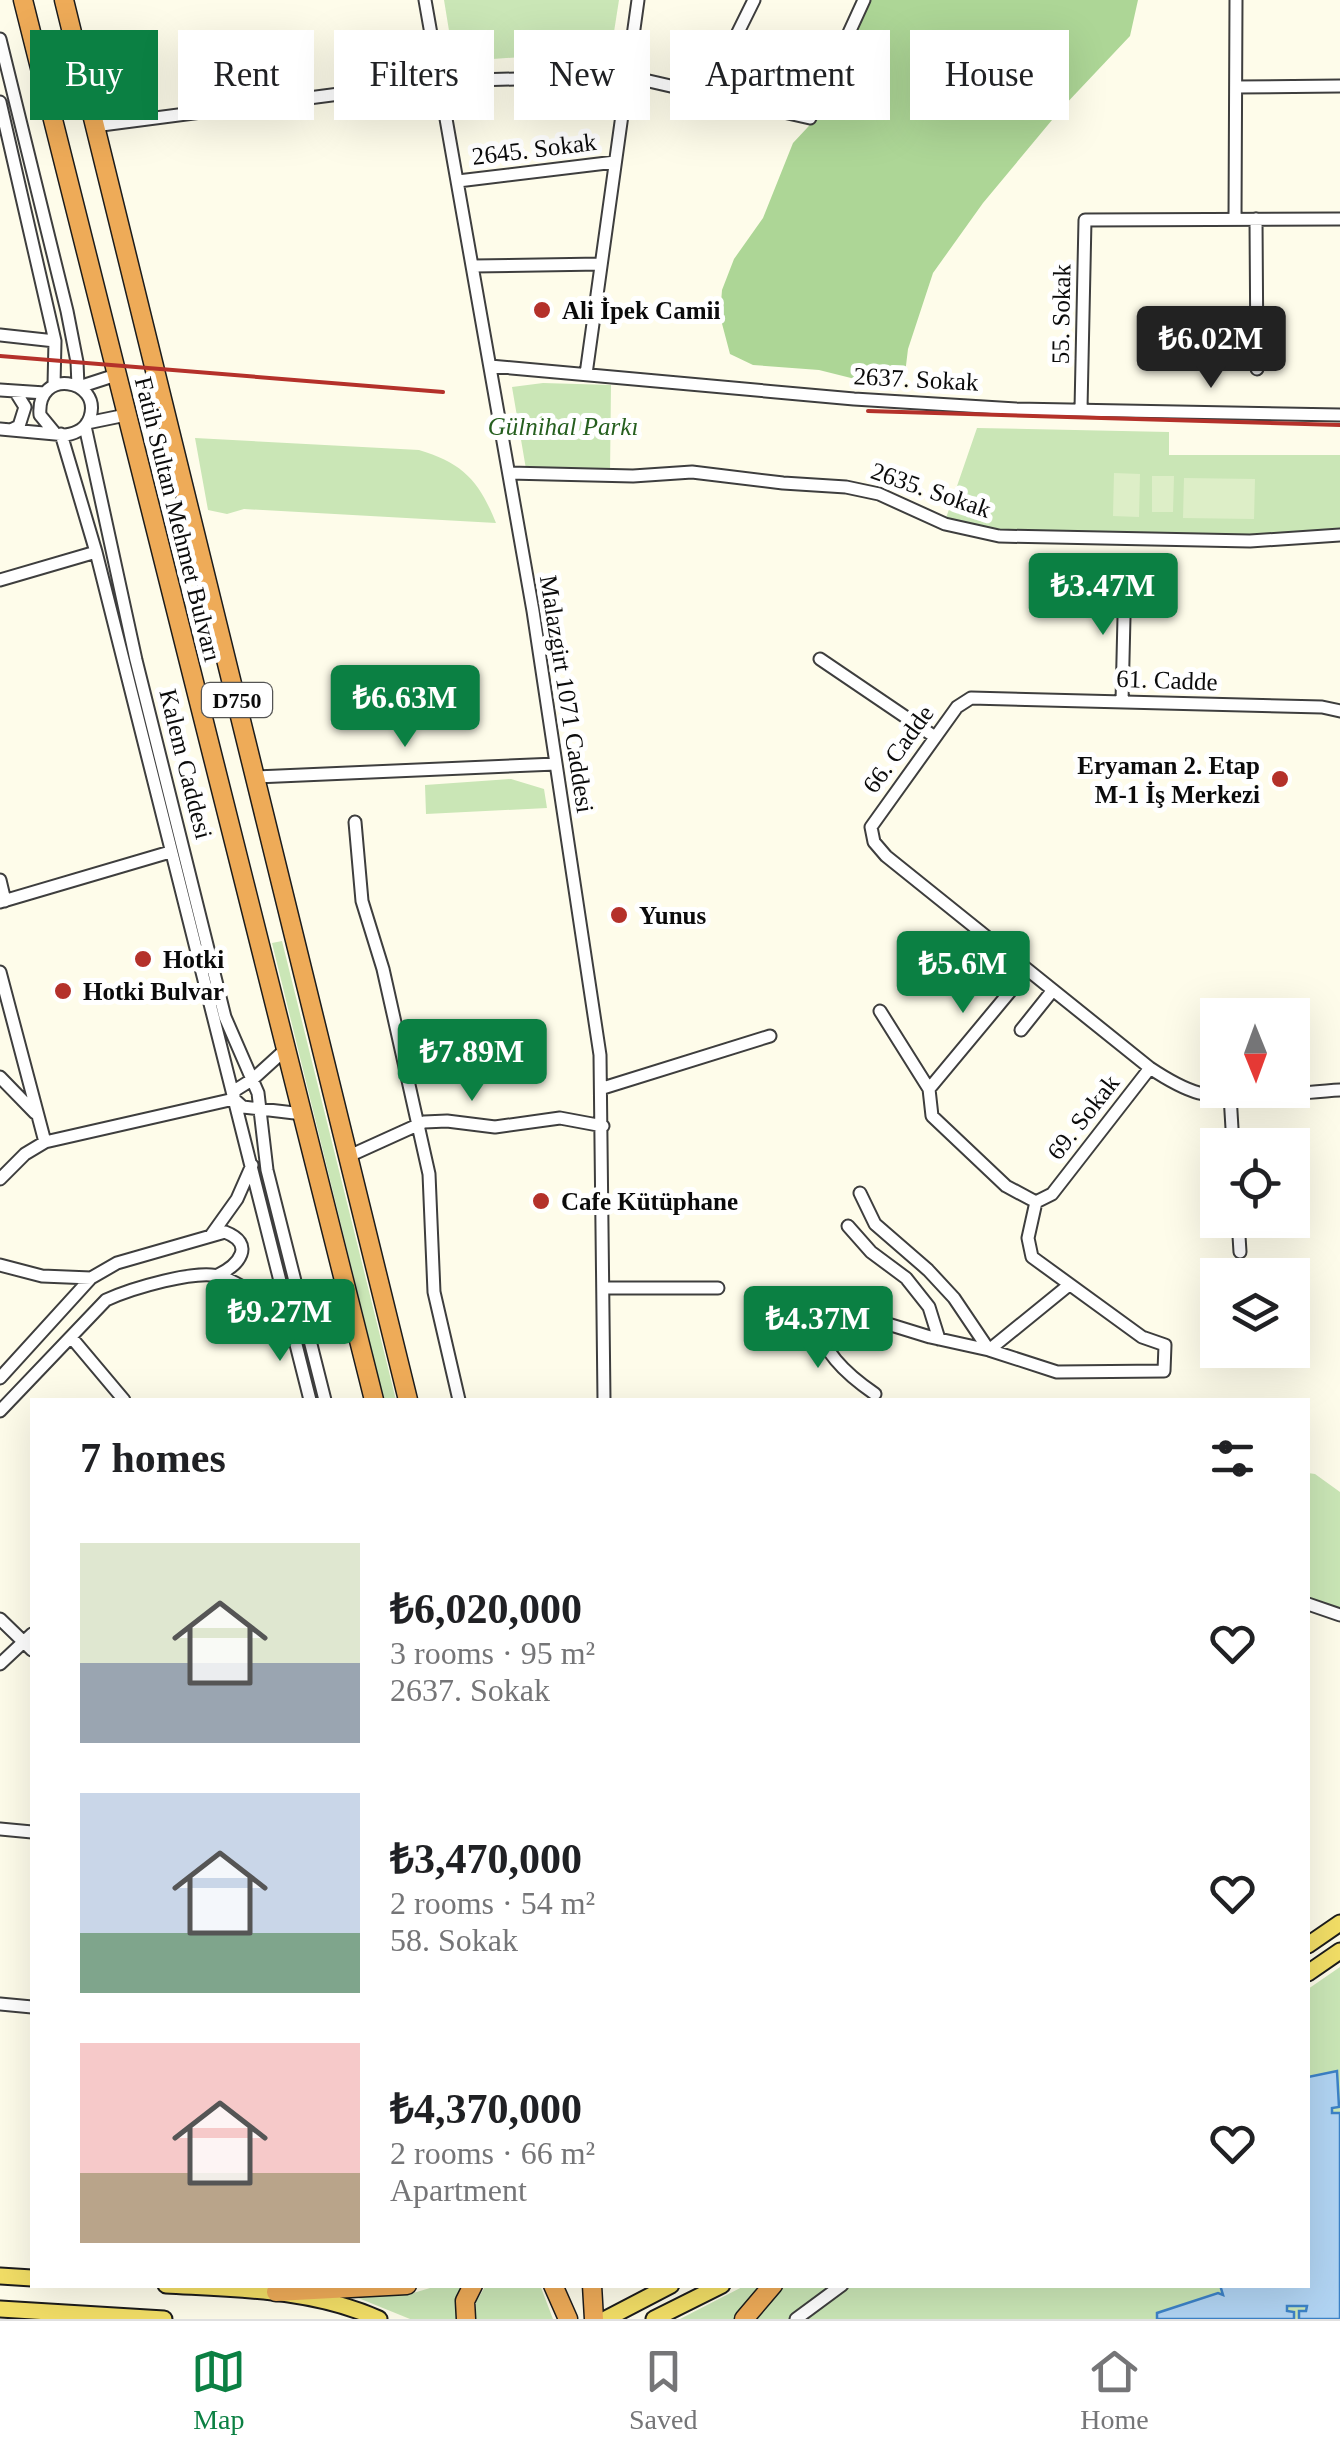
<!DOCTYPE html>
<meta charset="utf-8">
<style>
:root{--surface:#fff;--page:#f6f6f6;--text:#202124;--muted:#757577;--line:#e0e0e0;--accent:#0b8043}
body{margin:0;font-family:Georgia,serif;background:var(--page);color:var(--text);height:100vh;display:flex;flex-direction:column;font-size:38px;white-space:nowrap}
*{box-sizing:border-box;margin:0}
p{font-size:32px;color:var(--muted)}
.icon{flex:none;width:55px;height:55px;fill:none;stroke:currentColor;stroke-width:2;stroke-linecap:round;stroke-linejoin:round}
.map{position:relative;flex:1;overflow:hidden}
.sheet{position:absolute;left:30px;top:1398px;width:1280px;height:890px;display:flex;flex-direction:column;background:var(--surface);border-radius:0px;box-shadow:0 10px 40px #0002}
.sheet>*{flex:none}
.top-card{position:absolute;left:30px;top:30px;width:1280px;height:90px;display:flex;gap:20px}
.needle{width:65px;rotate:179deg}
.fabs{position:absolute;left:1200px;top:998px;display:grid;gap:20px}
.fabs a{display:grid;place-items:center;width:110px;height:110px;border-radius:0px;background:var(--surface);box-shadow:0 10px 40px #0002;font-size:50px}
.price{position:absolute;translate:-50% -85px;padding:0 22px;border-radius:10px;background:var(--accent);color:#fff;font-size:32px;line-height:65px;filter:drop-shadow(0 2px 5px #0008)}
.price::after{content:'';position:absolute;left:50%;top:60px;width:30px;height:22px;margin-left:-15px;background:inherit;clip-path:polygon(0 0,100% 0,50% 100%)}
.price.on{background:#222;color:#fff}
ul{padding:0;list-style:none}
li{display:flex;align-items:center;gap:30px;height:250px;padding:0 50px}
li span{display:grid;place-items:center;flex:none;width:280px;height:200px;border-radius:0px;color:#555}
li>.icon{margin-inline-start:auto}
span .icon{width:120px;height:120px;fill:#fffc;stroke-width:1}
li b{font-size:42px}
h2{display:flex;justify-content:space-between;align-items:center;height:120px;padding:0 50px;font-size:42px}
.pill{padding:0 35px;border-radius:0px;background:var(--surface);box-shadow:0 10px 40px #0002;font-size:35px;line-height:90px}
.pill.on{background:var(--accent);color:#fff}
.dock{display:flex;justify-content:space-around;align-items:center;height:140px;border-top:2px solid var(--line);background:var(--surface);font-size:28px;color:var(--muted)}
.dock a{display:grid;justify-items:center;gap:5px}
.dock .on{color:var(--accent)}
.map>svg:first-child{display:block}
.green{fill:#cae6b6}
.forest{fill:#add696}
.pitch{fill:#ddeec7}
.water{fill:#b1d4f3;stroke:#3c82c7;stroke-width:2.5}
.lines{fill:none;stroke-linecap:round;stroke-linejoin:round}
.minor-casing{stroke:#3e3e3e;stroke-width:15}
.major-casing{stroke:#1c1c1c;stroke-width:19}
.highway-casing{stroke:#1c1c1c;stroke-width:21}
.minor{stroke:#fff;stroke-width:11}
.major{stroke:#f2de66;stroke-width:15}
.highway{stroke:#eeab58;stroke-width:18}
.rail{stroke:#b4312a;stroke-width:4}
.poi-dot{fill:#b4312a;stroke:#fff;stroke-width:4}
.labels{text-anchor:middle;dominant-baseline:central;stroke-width:10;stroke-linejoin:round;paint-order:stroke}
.shield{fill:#fff;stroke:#545454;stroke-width:2.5}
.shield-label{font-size:22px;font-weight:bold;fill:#0b0b0b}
.street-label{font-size:25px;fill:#0b0b0b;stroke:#fff}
.poi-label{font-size:25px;font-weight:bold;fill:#0b0b0b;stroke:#fff;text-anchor:start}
.park-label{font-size:25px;font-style:italic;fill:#265f1f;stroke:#fff}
</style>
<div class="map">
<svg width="1340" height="2319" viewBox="0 0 1340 2319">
<rect width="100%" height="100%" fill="#fefcea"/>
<path class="green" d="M444 0H619L611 51 464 61 453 55Z
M543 383 611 385 610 473 526 469 512 387Z
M977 428 1169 432V455H1340V530L1257 535 1015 532 946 518Z
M195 438 419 450C462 463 479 480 496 523L244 509 227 514 208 510Z
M511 779 544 789 547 808 426 814 425 785Z
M282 941 396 1400H384L272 943Z
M1308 1473 1315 1474 1340 1492V1609L1308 1600Z
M1340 1967V2319H755L784 2285H1308V1989Z
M440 2285H463L459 2319H410L351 2295 410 2294Z
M486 2285H540L553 2319H475L476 2302Z
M746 2285H762L736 2319H680Z"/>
<path class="forest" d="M870 0H1138L1130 36 1062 108 983 203 933 273 908 349 904 382 891 388 819 370 753 365 730 354 720 316 722 290 734 259 763 218 793 143 821 113Z"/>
<path class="pitch" d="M1114 473 1140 474 1139 517 1113 516Z
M1152 476H1174L1173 512H1152Z
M1184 478 1255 479 1254 519 1183 518Z"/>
<path class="water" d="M1337 2071 1339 2107 1332 2108V2113H1340V2319H1299V2311H1306L1307 2306H1287V2311L1294 2312V2319H1157V2313L1218 2293 1223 2295 1220 2285H1308V2077Z"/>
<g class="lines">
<defs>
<path id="minor" d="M425 0 533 611 600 1055 604 1400
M0 39 67 311 77 362 78 386
M1236 87 1340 86
M707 95 754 0
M0 102 55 341 54 385
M94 126 439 81 627 76 810 118 864 0
M458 181 615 162
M1235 219 1236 0
M1256 219 1257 369
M473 266 601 264
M0 335 55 341
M490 366 854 399 1016 409 1340 415
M586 374 638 0
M79 387 116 375
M0 390 45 393
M1081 409 1085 220 1340 219
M87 423 126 415
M85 426 136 660 225 1017 258 1093 267 1170 325 1400
M0 429 66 435C77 433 86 429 90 417 102 379 36 367 40 415L54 432
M11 430 19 426 25 407 15 391
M61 434 96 552 310 1400
M509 473 633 476 692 472 783 483 846 487 879 494 945 524 999 536 1250 541 1340 535
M0 580 96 552
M820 659 935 737
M1122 701 1125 575
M1340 711 1322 707 971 698 957 707 871 827 874 842 886 856 1150 1068C1165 1078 1181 1088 1199 1093 1235 1102 1301 1092 1340 1090
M256 777 556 764
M355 822 362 901 383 969 429 1174 434 1292 459 1400
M0 880 5 901
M0 902 170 852
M0 972 45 1142
M880 1011 929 1089 932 1116 1006 1186 1036 1202 1052 1194 1150 1068
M1021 1030 1053 990
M0 1077 35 1113
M603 1088 770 1036
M929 1089 1028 970
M1230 1095 1233 1145
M234 1099V1091L253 1079 286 1049
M234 1099 243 1107 303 1114
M349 1156 424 1122 447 1121 495 1127 560 1118 603 1126
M0 1179 25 1154 45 1142 234 1099
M860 1193 875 1224 928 1270 954 1298 989 1350 1069 1285
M1238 1220 1240 1252
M848 1226 871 1252 906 1278 929 1307 939 1339
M212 1234 237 1199 252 1165
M0 1265 42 1276 91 1278
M604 1288H718
M71 1337 124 1400
M0 1378 91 1278 117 1263 225 1232C256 1244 239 1265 218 1275
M875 1394C846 1374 819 1350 816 1314L825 1309 836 1308 930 1337 989 1350 1057 1372 1164 1371 1165 1345 1142 1337 1032 1257 1028 1238 1036 1202
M0 1411 106 1300C130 1289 198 1268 222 1277 246 1286 268 1304 289 1319
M1308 1604 1340 1615
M0 1619 32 1650
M0 1664 32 1634
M0 1829 32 1832
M0 2004 32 2007
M796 2319 842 2285"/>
<path id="major" d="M1308 1945 1340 1923
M1308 1973 1340 1951
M0 2276 32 2278
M166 2285C238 2289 312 2289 379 2319
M0 2309 164 2319
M606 2319 671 2285
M654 2319 722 2285"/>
<path id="highway" d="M23 0 374 1400
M64 0 408 1400
M553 2285 568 2319
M592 2285 594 2319
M276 2292 407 2285
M466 2319 465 2301 473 2285
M744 2319 773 2285"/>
</defs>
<use href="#minor" class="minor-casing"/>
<use href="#major" class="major-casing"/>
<use href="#highway" class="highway-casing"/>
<use href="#minor" class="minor"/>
<use href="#major" class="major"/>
<use href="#highway" class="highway"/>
<path class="rail" d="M0 356 443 392
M868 411 1340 425"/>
</g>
<g class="poi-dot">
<circle cx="542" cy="310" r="10"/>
<circle cx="1280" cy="779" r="10"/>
<circle cx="619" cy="915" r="10"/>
<circle cx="143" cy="959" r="10"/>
<circle cx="63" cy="991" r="10"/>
<circle cx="541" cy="1201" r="10"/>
</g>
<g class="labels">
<rect class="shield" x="202" y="683" width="70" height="34" rx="8"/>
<g class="shield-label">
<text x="237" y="700">D750</text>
</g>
<g class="street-label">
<text transform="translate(534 149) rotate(-7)">2645. Sokak</text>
<text transform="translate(1061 314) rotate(-89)">55. Sokak</text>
<text transform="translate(916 379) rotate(3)">2637. Sokak</text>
<text transform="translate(931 490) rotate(19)">2635. Sokak</text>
<text transform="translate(178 519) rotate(76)">Fatih Sultan Mehmet Bulvarı</text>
<text transform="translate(1167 680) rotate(2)">61. Cadde</text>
<text transform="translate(567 694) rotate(81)">Malazgirt 1071 Caddesi</text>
<text transform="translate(898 749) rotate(-54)">66. Cadde</text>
<text transform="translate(186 764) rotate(76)">Kalem Caddesi</text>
<text transform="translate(1083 1117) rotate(-52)">69. Sokak</text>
</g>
<g class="poi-label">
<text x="562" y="310">Ali İpek Camii</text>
<text x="1260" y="765" text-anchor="end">Eryaman 2. Etap<tspan x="1260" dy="29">M-1 İş Merkezi</tspan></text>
<text x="639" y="915">Yunus</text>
<text x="163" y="959">Hotki</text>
<text x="83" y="991">Hotki Bulvar</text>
<text x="561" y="1201">Cafe Kütüphane</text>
</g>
<g class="park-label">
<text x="563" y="426">Gülnihal Parkı</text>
</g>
</g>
</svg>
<div class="fabs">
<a><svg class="needle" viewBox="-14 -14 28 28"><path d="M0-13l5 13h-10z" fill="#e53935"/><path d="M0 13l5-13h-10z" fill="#757577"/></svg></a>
<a><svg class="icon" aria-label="locate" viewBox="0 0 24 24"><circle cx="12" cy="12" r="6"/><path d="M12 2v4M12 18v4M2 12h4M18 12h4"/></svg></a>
<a><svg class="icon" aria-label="layers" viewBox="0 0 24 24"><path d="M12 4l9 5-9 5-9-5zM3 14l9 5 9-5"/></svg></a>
</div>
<b class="price on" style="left:1211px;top:391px">₺6.02M</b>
<b class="price" style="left:1103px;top:638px">₺3.47M</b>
<b class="price" style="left:405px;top:750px">₺6.63M</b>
<b class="price" style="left:963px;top:1016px">₺5.6M</b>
<b class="price" style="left:472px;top:1104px">₺7.89M</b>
<b class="price" style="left:280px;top:1364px">₺9.27M</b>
<b class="price" style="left:818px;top:1371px">₺4.37M</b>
<div class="top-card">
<a class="pill on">Buy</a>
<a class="pill">Rent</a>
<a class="pill">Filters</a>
<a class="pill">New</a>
<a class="pill">Apartment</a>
<a class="pill">House</a>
</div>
<section class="sheet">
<h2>7 homes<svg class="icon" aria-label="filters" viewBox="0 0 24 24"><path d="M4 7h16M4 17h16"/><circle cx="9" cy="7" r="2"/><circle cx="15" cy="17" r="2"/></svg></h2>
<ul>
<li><span style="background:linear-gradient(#dfe7d0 60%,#9aa5b1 0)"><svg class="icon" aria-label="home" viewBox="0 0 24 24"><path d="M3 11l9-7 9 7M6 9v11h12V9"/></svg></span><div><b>₺6,020,000</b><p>3 rooms · 95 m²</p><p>2637. Sokak</p></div><svg class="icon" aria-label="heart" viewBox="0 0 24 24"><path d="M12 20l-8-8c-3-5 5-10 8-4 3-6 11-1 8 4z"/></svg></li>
<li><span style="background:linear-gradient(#c9d6e8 70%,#7fa58c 0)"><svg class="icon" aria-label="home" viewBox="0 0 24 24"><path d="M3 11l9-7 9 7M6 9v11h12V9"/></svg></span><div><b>₺3,470,000</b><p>2 rooms · 54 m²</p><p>58. Sokak</p></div><svg class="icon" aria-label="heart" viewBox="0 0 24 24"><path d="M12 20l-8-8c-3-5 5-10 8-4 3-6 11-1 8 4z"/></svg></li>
<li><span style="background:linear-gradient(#f6c9c9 65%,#b9a48a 0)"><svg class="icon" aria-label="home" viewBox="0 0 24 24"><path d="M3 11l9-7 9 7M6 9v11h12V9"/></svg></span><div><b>₺4,370,000</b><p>2 rooms · 66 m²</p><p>Apartment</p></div><svg class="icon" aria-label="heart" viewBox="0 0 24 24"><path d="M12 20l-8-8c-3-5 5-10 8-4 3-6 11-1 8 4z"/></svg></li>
</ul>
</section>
</div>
<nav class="dock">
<a class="on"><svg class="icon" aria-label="map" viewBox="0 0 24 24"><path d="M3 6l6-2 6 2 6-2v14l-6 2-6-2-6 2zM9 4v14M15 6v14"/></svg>Map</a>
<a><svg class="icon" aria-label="saved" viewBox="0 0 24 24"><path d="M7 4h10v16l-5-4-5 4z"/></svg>Saved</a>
<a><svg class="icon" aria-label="home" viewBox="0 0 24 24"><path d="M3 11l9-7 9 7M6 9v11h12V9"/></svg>Home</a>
</nav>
